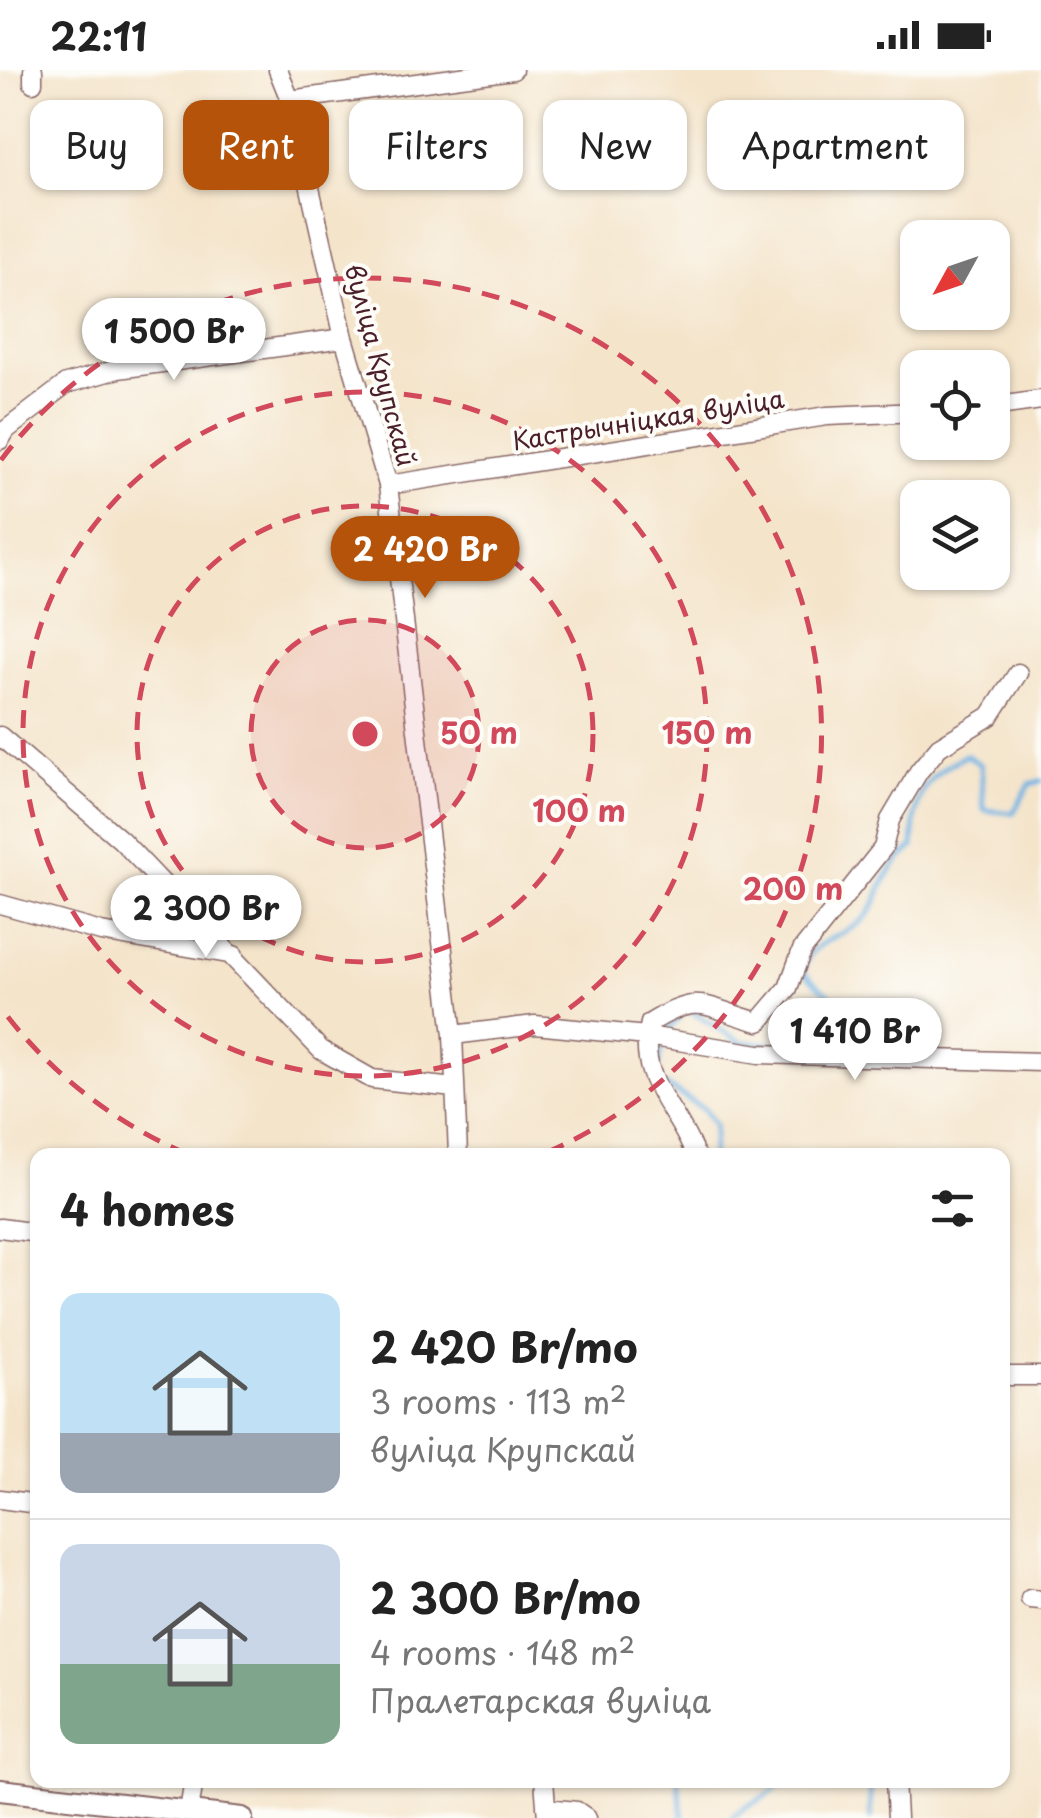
<!DOCTYPE html>
<meta charset="utf-8">
<style>
:root{--surface:#fff;--page:#f6f6f6;--text:#222;--muted:#767676;--line:#e0e0e0;--accent:#b45309}
body{margin:0;font-family:"Playpen Sans",sans-serif;background:var(--page);color:var(--text);height:100vh;display:flex;flex-direction:column;font-size:38px;white-space:nowrap}
*{box-sizing:border-box;margin:0}
p{font-size:32px;color:var(--muted)}
.icon{flex:none;width:55px;height:55px;fill:none;stroke:currentColor;stroke-width:2;stroke-linecap:round;stroke-linejoin:round}
.map{position:relative;flex:1;overflow:hidden}
.details{position:absolute;left:30px;top:1078px;width:980px;height:640px;display:flex;flex-direction:column;background:var(--surface);border-radius:20px;box-shadow:0 2px 8px #0004}
.details>*{flex:none}
.banner{position:absolute;left:30px;top:30px;width:982px;height:90px;display:flex;gap:20px}
.needle{width:65px;rotate:230deg}
.buttons{position:absolute;left:900px;top:150px;display:grid;gap:20px}
.buttons a{display:grid;place-items:center;width:110px;height:110px;border-radius:20px;background:var(--surface);box-shadow:0 2px 8px #0004;font-size:50px}
.price{position:absolute;translate:-50% -85px;padding:0 22px;border-radius:35px;background:#fff;color:#222;font-size:32px;line-height:65px;filter:drop-shadow(0 2px 5px #0008)}
.price::after{content:'';position:absolute;left:50%;top:60px;width:30px;height:22px;margin-left:-15px;background:inherit;clip-path:polygon(0 0,100% 0,50% 100%)}
.price.current{background:var(--accent);color:#fff}
ul{padding:0;list-style:none}
li{display:flex;align-items:center;gap:30px;height:250px;padding:0 30px}
li+li{border-top:2px solid var(--line)}
li span{display:grid;place-items:center;flex:none;width:280px;height:200px;border-radius:20px;color:#555}
li>.icon{margin-inline-start:auto}
span .icon{width:120px;height:120px;fill:#fffc;stroke-width:1}
li b{font-size:42px}
h2{display:flex;justify-content:space-between;align-items:center;height:120px;padding:0 30px;font-size:42px}
.tag{padding:0 35px;border-radius:20px;background:var(--surface);box-shadow:0 2px 8px #0004;font-size:35px;line-height:90px}
.tag.current{background:var(--accent);color:#fff}
.status{display:flex;justify-content:space-between;align-items:center;height:70px;padding:0 50px;background:var(--surface);direction:ltr}
.status svg{height:28px;fill:currentColor}
.map>svg:first-child{display:block}
.lines{fill:none;stroke-linecap:round;stroke-linejoin:round}
.stream{stroke:#6cb2e3;stroke-width:5}
.minor-casing{stroke:#866463;stroke-width:21}
.major-casing{stroke:#866463;stroke-width:24}
.minor{stroke:#fff;stroke-width:18}
.major{stroke:#fff;stroke-width:20}
.ring{fill:none;stroke:#d1495b;stroke-width:5;stroke-dasharray:18 12}
.labels{text-anchor:middle;dominant-baseline:central;stroke-width:8;stroke-linejoin:round;paint-order:stroke}
.street-label{font-size:25px;fill:#4a1f2b;stroke:#fdfcf7}
.centre{fill:#d1495b;stroke:#fdfcf7;stroke-width:5}
.ring-label{font-size:30px;text-anchor:middle;font-weight:bold;fill:#d1495b;stroke:#fdfcf7;stroke-width:8;stroke-linejoin:round;paint-order:stroke}
</style>
<div class="status"><b>22:11</b><svg viewBox="0 0 49 12"><path d="M0 12V9h3v3zM5 12V6h3v6zM10 12V3h3v9zM15 12V0h3v12zM26 1h20v11H26zM47 4h2v5h-2z"/></svg></div>
<div class="map">
<svg width="1041" height="1748" viewBox="0 0 1041 1748">
<rect width="100%" height="100%" fill="#fdfcf7"/>
<filter id="ink" filterUnits="userSpaceOnUse"><feTurbulence type="fractalNoise" baseFrequency=".01" numOctaves="2"/><feDisplacementMap in="SourceGraphic" scale="20" xChannelSelector="R" yChannelSelector="G"/><feConvolveMatrix kernelMatrix="1 2 1 2 8 2 1 2 1" color-interpolation-filters="sRGB"/></filter>
<filter id="wash" filterUnits="userSpaceOnUse"><feTurbulence type="fractalNoise" baseFrequency=".0048" numOctaves="4" result="noise"/><feDisplacementMap in="SourceGraphic" scale="40" xChannelSelector="R" yChannelSelector="G"/><feGaussianBlur stdDeviation="2.25" result="paint"/><feColorMatrix in="noise" values="0 0 0 0 0 0 0 0 0 0 0 0 0 0 0 0 0 1.4 0 .05"/><feComposite in="paint" operator="in"/></filter>
<g filter="url(#wash)">
<rect width="100%" height="100%" fill="#f4e4ca"/>
<g class="lines">
<path class="stream" d="M692 942 741 972 815 977 831 971 838 932 804 903C805 872 839 869 859 853 879 838 878 818 891 800 896 791 906 784 913 777 916 725 919 710 966 685L981 695 984 740 1013 743 1030 714 1041 711
M666 964 681 945
M658 997 662 974
M664 1015 704 1039 715 1055 712 1085
M678 1710 683 1748
M870 1710 871 1748
M732 1748C746 1731 773 1729 782 1710"/>
</g>
</g>
<g filter="url(#ink)">
<g class="lines">
<defs>
<path id="minor" d="M33 0V13
M278 0 290 30 344 268 388 415 453 965 458 1085
M290 30 513 0
M992 337 1041 330
M0 370 6 360 66 314 118 299 344 268
M388 415 827 346 918 342
M0 666 121 770 321 980 372 1009 454 1018
M0 834 101 862 234 885
M453 965 535 955 647 966 759 984 1041 992
M695 1085C677 1036 635 1010 650 953 701 921 705 938 759 952L788 918 802 880 883 778 890 750 919 701 939 677 990 646 1018 603
M0 1158 38 1163
M1002 1306H1041
M0 1429 38 1434
M1030 1529 1041 1530
M544 1710 547 1748
M895 1710 897 1748
M546 1738 577 1741 587 1748
M189 1741 194 1710"/>
<path id="major" d="M0 1720 242 1748"/>
</defs>
<use href="#minor" class="minor-casing"/>
<use href="#major" class="major-casing"/>
<use href="#minor" class="minor"/>
<use href="#major" class="major"/>
</g>
</g>
<circle cx="365" cy="664" r="114" fill="#d1495b" fill-opacity=".12"/>
<g class="ring">
<circle cx="365" cy="664" r="114"/>
<circle cx="365" cy="664" r="228"/>
<circle cx="365" cy="664" r="342"/>
<path d="M187 1084A456 456 0 0 1 1 938M1 390A456 456 0 1 1 543 1084"/>
</g>
<g class="labels">
<g class="street-label">
<text transform="translate(381 295) rotate(75)">вуліца Крупскай</text>
<text transform="translate(648 349) rotate(-9)">Кастрычніцкая вуліца</text>
</g>
</g>
<circle cx="365" cy="664" r="15" class="centre"/>
<g class="ring-label">
<text x="479" y="674">50 m</text>
<text x="707" y="674">150 m</text>
<text x="579" y="752">100 m</text>
<text x="793" y="830">200 m</text>
</g>
</svg>
<div class="buttons">
<a><svg class="needle" viewBox="-14 -14 28 28"><path d="M0-13l5 13h-10z" fill="#e53935"/><path d="M0 13l5-13h-10z" fill="#767676"/></svg></a>
<a><svg class="icon" aria-label="locate" viewBox="0 0 24 24"><circle cx="12" cy="12" r="6"/><path d="M12 2v4M12 18v4M2 12h4M18 12h4"/></svg></a>
<a><svg class="icon" aria-label="layers" viewBox="0 0 24 24"><path d="M12 4l9 5-9 5-9-5zM3 14l9 5 9-5"/></svg></a>
</div>
<b class="price" style="left:174px;top:313px">1 500 Br</b>
<b class="price current" style="left:425px;top:531px">2 420 Br</b>
<b class="price" style="left:206px;top:890px">2 300 Br</b>
<b class="price" style="left:855px;top:1013px">1 410 Br</b>
<div class="banner">
<a class="tag">Buy</a>
<a class="tag current">Rent</a>
<a class="tag">Filters</a>
<a class="tag">New</a>
<a class="tag">Apartment</a>
</div>
<section class="details">
<h2>4 homes<svg class="icon" aria-label="filters" viewBox="0 0 24 24"><path d="M4 7h16M4 17h16"/><circle cx="9" cy="7" r="2"/><circle cx="15" cy="17" r="2"/></svg></h2>
<ul>
<li><span style="background:linear-gradient(#bfe0f5 70%,#9aa5b1 0)"><svg class="icon" aria-label="home" viewBox="0 0 24 24"><path d="M3 11l9-7 9 7M6 9v11h12V9"/></svg></span><div><b>2 420 Br/mo</b><p>3 rooms · 113 m²</p><p>вуліца Крупскай</p></div></li>
<li><span style="background:linear-gradient(#c9d6e8 60%,#7fa58c 0)"><svg class="icon" aria-label="home" viewBox="0 0 24 24"><path d="M3 11l9-7 9 7M6 9v11h12V9"/></svg></span><div><b>2 300 Br/mo</b><p>4 rooms · 148 m²</p><p>Пралетарская вуліца</p></div></li>
</ul>
</section>
</div>
